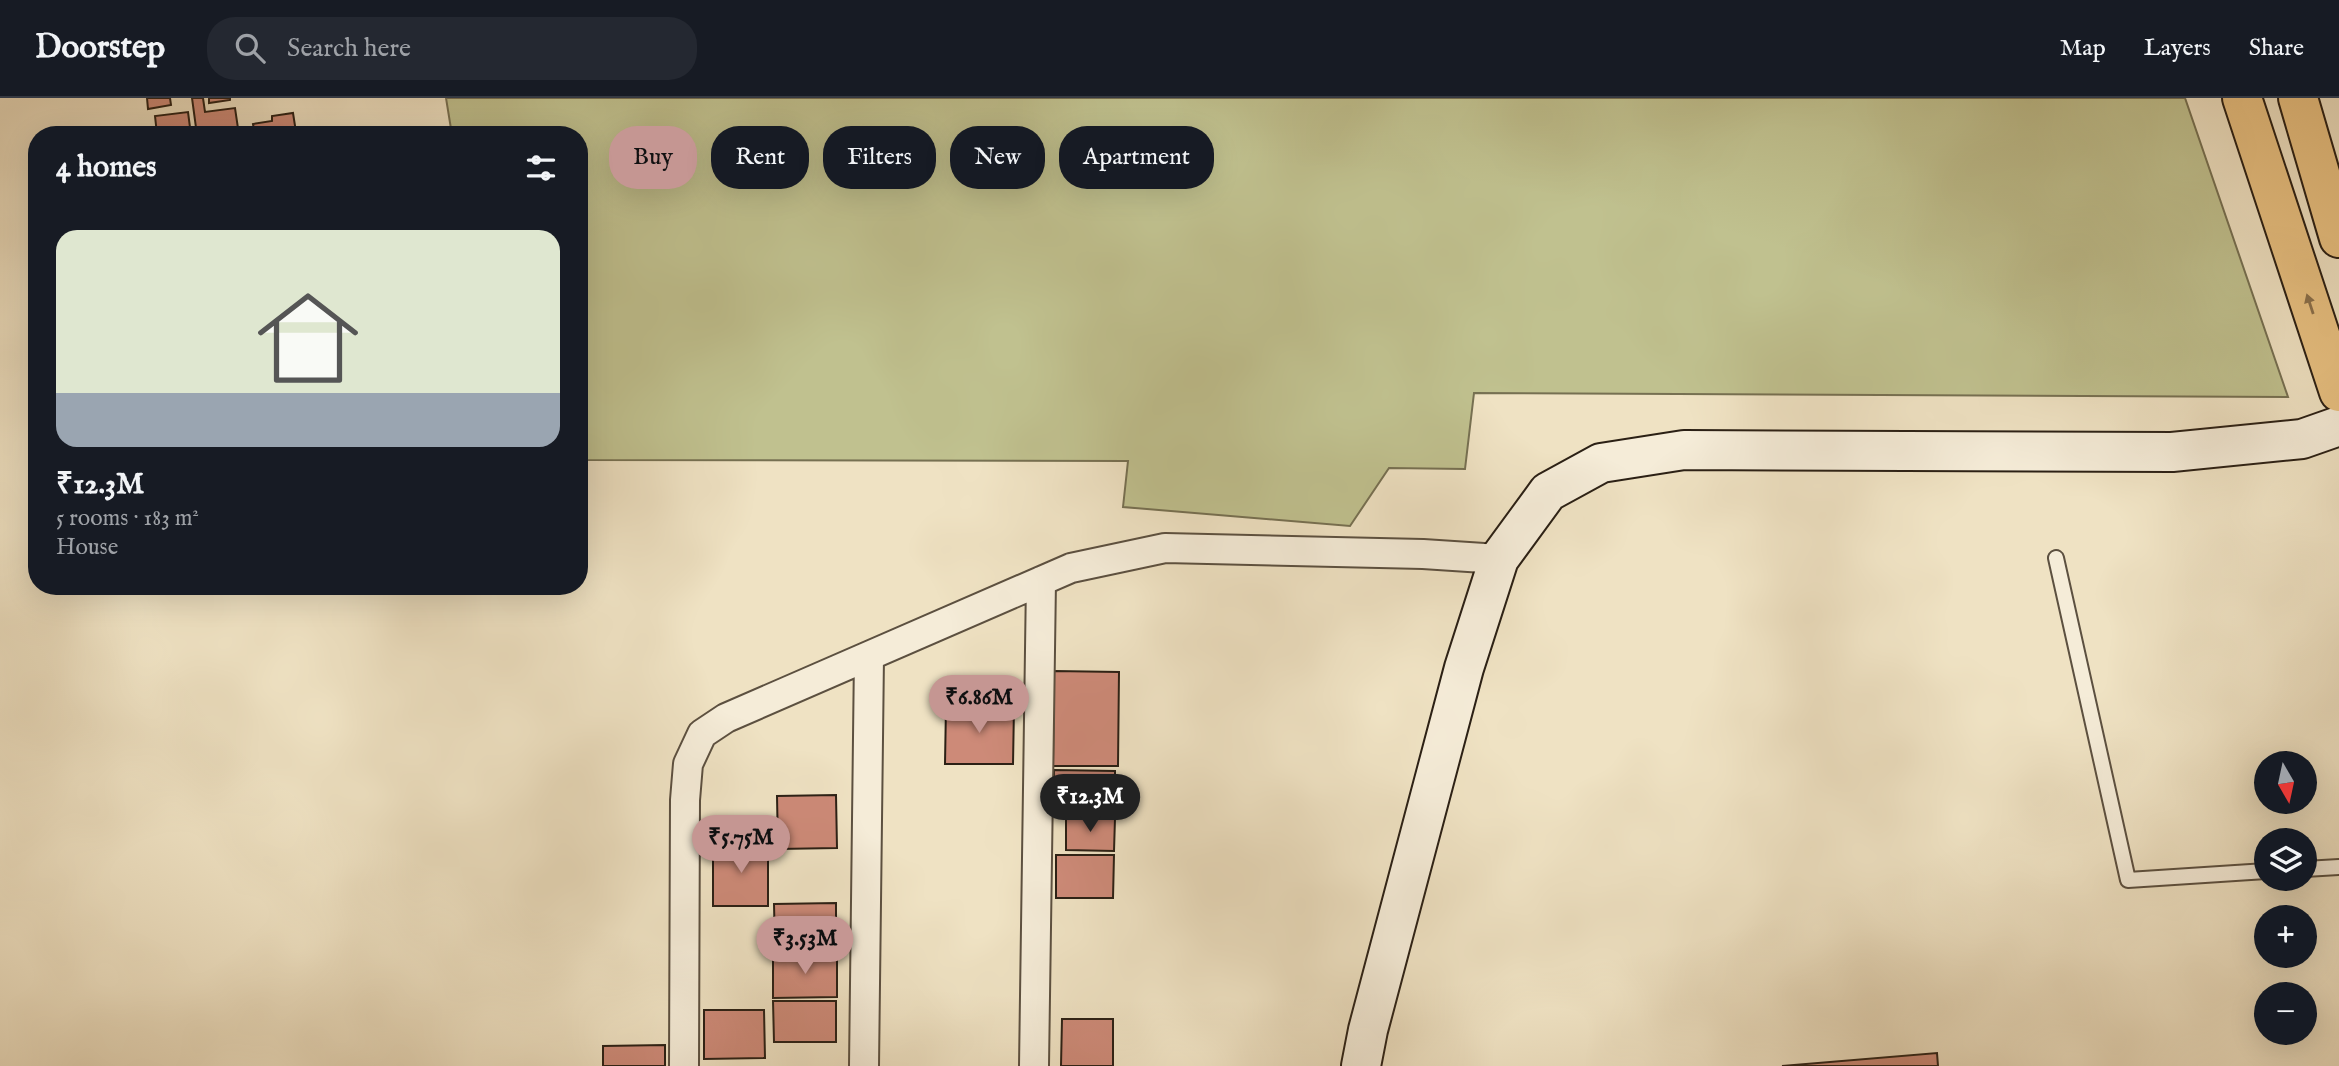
<!DOCTYPE html>
<meta charset="utf-8">
<style>
:root{--surface:#171b24;--page:#242831;--text:#f1f3f6;--muted:#9ea1a6;--line:#363941;--accent:#c59692}
body{margin:0;font-family:"IM FELL English",serif;background:var(--page);color:var(--text);height:100vh;display:flex;flex-direction:column;font-size:26px;white-space:nowrap}
*{box-sizing:border-box;margin:0}
p{font-size:23px;color:var(--muted)}
.icon{flex:none;width:38px;height:38px;fill:none;stroke:currentColor;stroke-width:2;stroke-linecap:round;stroke-linejoin:round}
.map{position:relative;flex:1;overflow:hidden}
.sheet{position:absolute;left:28px;top:28px;width:560px;height:469px;display:flex;flex-direction:column;background:var(--surface);border-radius:28px;box-shadow:0 7px 28px #0002}
.sheet>*{flex:none}
.banner{position:absolute;left:609px;top:28px;width:665px;height:63px;display:flex;gap:14px}
.needle{width:46px;rotate:171deg}
.buttons{position:absolute;left:2254px;top:653px;display:grid;gap:14px}
.buttons a{display:grid;place-items:center;width:63px;height:63px;border-radius:50%;background:var(--surface);box-shadow:0 7px 28px #0002;font-size:35px}
.price{position:absolute;translate:-50% -60px;padding:0 16px;border-radius:24px;background:var(--accent);color:#111;font-size:23px;line-height:46px;filter:drop-shadow(0 2px 4px #0008)}
.price::after{content:'';position:absolute;left:50%;top:42px;width:21px;height:16px;margin-left:-10px;background:inherit;clip-path:polygon(0 0,100% 0,50% 100%)}
.price.selected{background:#222;color:#fff}
ul{padding:0;list-style:none}
li{display:grid;align-content:center;gap:14px;height:371px;padding:0 28px}
li+li{border-top:2px solid var(--line)}
li span{display:grid;place-items:center;height:217px;border-radius:21px;color:#555}
li>.icon{margin-inline-start:auto}
span .icon{width:126px;height:126px;fill:#fffc;stroke-width:1}
li b{font-size:30px}
h2{display:flex;justify-content:space-between;align-items:center;height:84px;padding:0 28px;font-size:30px}
.pill{padding:0 24px;border-radius:28px;background:var(--surface);box-shadow:0 7px 28px #0002;font-size:24px;line-height:63px}
.pill.selected{background:var(--accent);color:#111}
header{display:flex;align-items:center;gap:42px;box-sizing:border-box;height:98px;padding:0 35px;background:var(--surface);border-bottom:2px solid var(--line)}
header strong{font-size:33px}
nav{display:flex;gap:38px;margin-inline-start:auto;font-size:24px}
.search{width:490px;height:63px;background:var(--page);display:flex;align-items:center;gap:18px;box-sizing:border-box;padding:0 24px;border-radius:28px;color:var(--muted);font-size:26px}
.map>svg:first-child{display:block}
.green{fill:#c0c18f;stroke:#767052;stroke-width:2}
.building{fill:#cd8a78;stroke:#2b2015;stroke-width:2}
.lines{fill:none;stroke-linecap:round;stroke-linejoin:round}
.lane-casing{stroke:#5c5040;stroke-width:18}
.street-casing{stroke:#5c5040;stroke-width:32}
.secondary-casing{stroke:#2b2015;stroke-width:42}
.primary-casing{stroke:#2b2015;stroke-width:42}
.lane{stroke:#f5ecd8;stroke-width:14}
.street{stroke:#f5ecd8;stroke-width:28}
.secondary{stroke:#f5ecd8;stroke-width:38}
.primary{stroke:#e8c182;stroke-width:38}
.oneway{fill:#8a704c}
</style>
<header>
<strong>Doorstep</strong>
<div class="search"><svg class="icon" aria-label="search" viewBox="0 0 24 24"><circle cx="10" cy="10" r="6"/><path d="M15 15l6 6"/></svg>Search here</div>
<nav><a>Map</a><a>Layers</a><a>Share</a></nav>
</header>
<div class="map">
<svg width="2339" height="968" viewBox="0 0 2339 968">
<rect width="100%" height="100%" fill="#efe2c3"/>
<filter id="stains"><feTurbulence type="fractalNoise" baseFrequency=".00286" numOctaves="4"/><feColorMatrix values="0 0 0 0 .2 0 0 0 0 .09 0 0 0 0 .02 0 0 0 .5 -.17"/></filter>
<radialGradient id="worn" r=".72"><stop offset=".6" stop-color="#630" stop-opacity="0"/><stop offset="1" stop-color="#630" stop-opacity=".3"/></radialGradient>
<path class="green" d="M446 0H2185L2288 299 1474 295 1465 371 1389 370 1350 428 1123 409 1128 363 579 362V37H452Z"/>
<path class="building" d="M147 0H170L171 7 148 11Z
M192 0H203L205 14 235 10 239 37H197Z
M209 0H230V2L209 5Z
M188 14 191 37H152L157 36 155 18Z
M293 15 296 34H291V37H255L253 26 272 23V18Z
M218 488H242V490L219 493Z
M1054 573 1119 574 1118 668H1053Z
M946 608 1014 609 1013 666H945Z
M1054 672 1115 673V714H1053Z
M836 697 837 750 778 751 777 698Z
M1066 720H1115L1114 753 1066 752Z
M768 746V808H713V747Z
M1056 757H1114L1113 800H1056Z
M836 805V849H775L774 806Z
M837 856V899L773 900V857Z
M773 903H836V944H774Z
M704 912H764L765 960 704 961Z
M1062 921H1113V968H1061Z
M665 947V968H603V948Z
M1937 955 1938 968H1782Z"/>
<g class="lines">
<defs>
<path id="lane" d="M2056 460 2128 782 2266 773
M2305 771 2339 769"/>
<path id="street" d="M684 968 685 702 688 666 702 636 726 620 1071 470 1165 450 1423 456 1499 461
M864 968 869 558
M1034 968 1041 483"/>
<path id="secondary" d="M1361 968 1368 932 1464 570 1499 461 1548 394 1601 365 1684 352 2172 354 2302 341 2339 328"/>
<path id="primary" d="M2242 0 2339 294
M2298 0 2339 140"/>
</defs>
<use href="#lane" class="lane-casing"/>
<use href="#street" class="street-casing"/>
<use href="#secondary" class="secondary-casing"/>
<use href="#primary" class="primary-casing"/>
<use href="#lane" class="lane"/>
<use href="#street" class="street"/>
<use href="#secondary" class="secondary"/>
<use href="#primary" class="primary"/>
</g>
<defs><path id="oneway-solid" d="M-6-.8H1V-3.2L6.5 0L1 3.2V.8H-6Z" transform="scale(1.75)"/></defs>
<use class="oneway" href="#oneway-solid" transform="translate(2310 206) rotate(-108)"/>
<rect width="100%" height="100%" filter="url(#stains)"/>
<rect width="100%" height="100%" fill="url(#worn)"/>
</svg>
<div class="buttons">
<a><svg class="needle" viewBox="-14 -14 28 28"><path d="M0-13l5 13h-10z" fill="#e53935"/><path d="M0 13l5-13h-10z" fill="#9ea1a6"/></svg></a>
<a><svg class="icon" aria-label="layers" viewBox="0 0 24 24"><path d="M12 4l9 5-9 5-9-5zM3 14l9 5 9-5"/></svg></a>
<a>+</a>
<a>−</a>
</div>
<b class="price" style="left:979px;top:637px">₹6.86M</b>
<b class="price selected" style="left:1090px;top:736px">₹12.3M</b>
<b class="price" style="left:741px;top:777px">₹5.75M</b>
<b class="price" style="left:805px;top:878px">₹3.53M</b>
<div class="banner">
<a class="pill selected">Buy</a>
<a class="pill">Rent</a>
<a class="pill">Filters</a>
<a class="pill">New</a>
<a class="pill">Apartment</a>
</div>
<section class="sheet">
<h2>4 homes<svg class="icon" aria-label="filters" viewBox="0 0 24 24"><path d="M4 7h16M4 17h16"/><circle cx="9" cy="7" r="2"/><circle cx="15" cy="17" r="2"/></svg></h2>
<ul>
<li><span style="background:linear-gradient(#dfe7d0 75%,#9aa5b1 0)"><svg class="icon" aria-label="home" viewBox="0 0 24 24"><path d="M3 11l9-7 9 7M6 9v11h12V9"/></svg></span><div><b>₹12.3M</b><p>5 rooms · 183 m²</p><p>House</p></div></li>
</ul>
</section>
</div>
